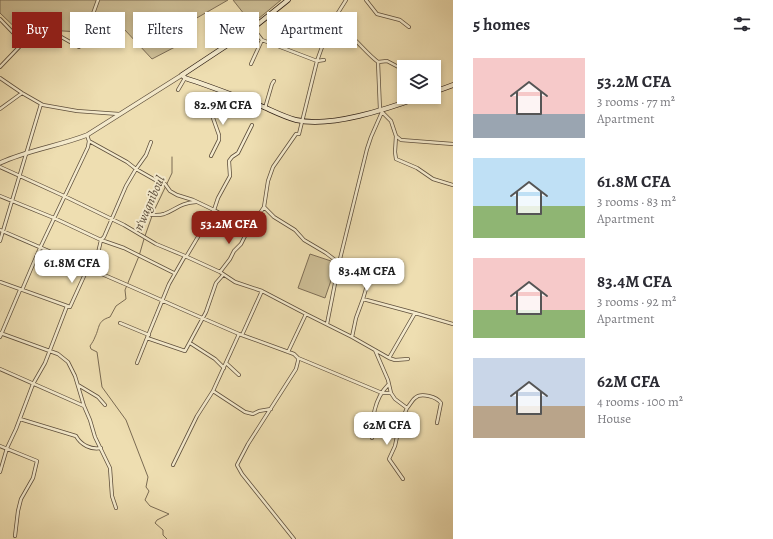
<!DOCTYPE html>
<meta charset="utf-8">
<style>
:root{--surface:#fff;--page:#f7f7f7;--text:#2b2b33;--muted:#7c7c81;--accent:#8f2418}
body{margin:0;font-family:Alegreya,serif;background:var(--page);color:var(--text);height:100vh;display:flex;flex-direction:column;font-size:15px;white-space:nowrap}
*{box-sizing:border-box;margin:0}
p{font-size:13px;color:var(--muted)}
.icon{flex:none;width:22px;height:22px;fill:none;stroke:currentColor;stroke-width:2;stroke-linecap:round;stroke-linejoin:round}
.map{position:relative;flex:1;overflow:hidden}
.side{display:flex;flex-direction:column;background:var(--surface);width:320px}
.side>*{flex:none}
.guide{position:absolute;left:12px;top:12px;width:380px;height:36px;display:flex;gap:8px}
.buttons{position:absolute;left:397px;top:60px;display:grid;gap:8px}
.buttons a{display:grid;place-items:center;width:44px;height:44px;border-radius:0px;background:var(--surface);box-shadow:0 2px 6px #0003;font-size:20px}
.price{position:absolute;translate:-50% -34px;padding:0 9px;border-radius:8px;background:#fff;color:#222;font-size:13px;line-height:26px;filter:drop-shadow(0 1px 2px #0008)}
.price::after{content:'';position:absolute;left:50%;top:24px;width:12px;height:9px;margin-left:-6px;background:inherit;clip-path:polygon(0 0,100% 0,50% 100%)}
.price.on{background:var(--accent);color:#fff}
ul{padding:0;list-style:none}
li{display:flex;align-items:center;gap:12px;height:100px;padding:0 20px}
li span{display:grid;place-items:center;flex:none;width:112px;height:80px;border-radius:0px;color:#555}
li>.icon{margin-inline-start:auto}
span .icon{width:48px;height:48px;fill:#fffc;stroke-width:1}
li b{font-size:17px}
h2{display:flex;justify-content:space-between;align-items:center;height:48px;padding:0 20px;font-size:17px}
.pill{padding:0 14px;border-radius:0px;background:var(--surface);box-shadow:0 2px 6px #0003;font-size:14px;line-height:36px}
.pill.on{background:var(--accent);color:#fff}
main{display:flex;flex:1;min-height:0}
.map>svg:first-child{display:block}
.green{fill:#cdbe96;stroke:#7e6e56}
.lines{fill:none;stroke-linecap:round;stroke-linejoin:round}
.stream{stroke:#7a6b53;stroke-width:1}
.minor-casing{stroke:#5e4f3c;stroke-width:4}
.tertiary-casing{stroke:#5e4f3c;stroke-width:5}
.secondary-casing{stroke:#2e1f15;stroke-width:5.5}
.minor{stroke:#f4eacc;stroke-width:2.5}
.tertiary{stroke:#f4eacc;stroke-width:3.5}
.secondary{stroke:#f4eacc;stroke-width:4}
.labels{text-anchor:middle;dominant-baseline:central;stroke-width:4;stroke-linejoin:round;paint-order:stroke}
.water-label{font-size:13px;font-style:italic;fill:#5a4b39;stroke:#f4eacc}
</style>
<main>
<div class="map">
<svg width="453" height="539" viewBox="0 0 453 539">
<rect width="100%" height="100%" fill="#eedeb1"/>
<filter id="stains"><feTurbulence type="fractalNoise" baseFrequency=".005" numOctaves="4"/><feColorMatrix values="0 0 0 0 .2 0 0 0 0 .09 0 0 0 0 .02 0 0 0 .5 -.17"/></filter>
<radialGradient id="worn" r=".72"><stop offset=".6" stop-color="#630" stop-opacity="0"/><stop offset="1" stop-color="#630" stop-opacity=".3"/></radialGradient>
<path class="green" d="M0 0H228L195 19 196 36 152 59 124 29 113 22 92 33 35 29 25 37 0 13Z
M233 0H281L252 24Z
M310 254 337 263 325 298 298 288Z"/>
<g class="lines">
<path class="stream" d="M153 213 172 173V157
M145 236 152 216
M144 239 139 256 125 290 126 299 116 306 110 317C97 321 100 327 95 337 94 340 92 343 90 346L91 349 97 352 102 387 126 420 148 477 146 487 149 491 145 500 150 506 169 514 157 520 155 523 163 530V535L167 539"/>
<defs>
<path id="minor" d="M366 0 377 14 400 20 409 27
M0 19 23 43
M331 25C351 30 362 50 378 62L380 110 391 121 396 136 401 140 453 144
M73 43 85 40 90 36V30L93 27 90 22 98 0
M324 60 317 61 332 19 336 16 346 0
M378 62 387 61 404 70
M251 64 262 40
M0 67 23 43 35 33 56 34 79 47
M0 78 22 93 43 105 77 111 119 114
M178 90 185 78
M265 108 272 84 274 81
M0 109 22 93
M396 136 395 152 396 159 417 168 433 179 453 185
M89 141 127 162 136 169 157 181 165 184 170 191 177 195 193 200 214 210 241 225 250 228
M211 156 219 140V135L213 118 221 91
M0 167 64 196 124 225 156 244 185 256 169 284 147 338 185 351 206 312 216 283 223 275
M0 196 54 218 101 240 124 248 174 273
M264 207 274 217 295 230 304 240 326 253 339 263 367 149 371 137 382 112
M145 214C152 215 158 216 164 214 177 209 180 203 196 202
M0 230 125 284 186 311 239 334 294 354 298 358V361L296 369 248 444 237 465 242 474 294 539
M0 241 41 104
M185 256 220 272 235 282 262 291 306 314 288 352
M186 257 214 210 218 198 230 176 229 161 232 157 238 153 252 125
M220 272 230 259 234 251 241 244 246 234 264 207 268 181 273 167 296 134H299L317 61 262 40 253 28
M0 282 70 307 90 263 98 253 101 240 104 237 126 186 136 169 146 155 151 142
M22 290 40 248 88 147 89 141 87 135
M306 314 352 337 389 358 395 360 408 359
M120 323 149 335
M327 324 339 263 362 268 371 272 363 299
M0 333 58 354 68 362 75 376 84 406 90 420 95 437 110 468 112 496 116 508
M242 335C249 320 255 306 262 291
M0 337 20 290
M352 337 356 318 363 299 415 313
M190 343 215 359 224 368
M375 350 388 380 391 393 395 399 407 408C410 405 412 400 415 398 421 392 437 397 441 403L437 423
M298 358 382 393H391
M389 358 415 313 453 324
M137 363 147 338
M226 363 239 375
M0 369 84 406
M78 385 98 397 105 405
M213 391 245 412 253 414 259 411 271 409
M20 419 76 436C81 445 91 450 101 448
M372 438C372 419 374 399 388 385
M0 446 37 461 33 478 21 499 18 511 15 536
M173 465 197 416 213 391 239 334
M0 472 7 448 16 429 33 384 45 363 67 306
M403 479 389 459 395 446 399 427 407 408"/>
<path id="tertiary" d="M0 163C28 150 59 146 87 135L182 75"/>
<path id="secondary" d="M288 0 253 28 182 75 185 78C210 86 235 96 259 105 271 110 284 117 296 120 331 128 387 109 420 97
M434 92 453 85"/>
</defs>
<use href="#minor" class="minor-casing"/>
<use href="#tertiary" class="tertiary-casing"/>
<use href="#secondary" class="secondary-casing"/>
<use href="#minor" class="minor"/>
<use href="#tertiary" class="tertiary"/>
<use href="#secondary" class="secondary"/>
</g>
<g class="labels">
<g class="water-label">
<text transform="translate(149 203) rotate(-66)">n'wagniboul</text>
</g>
</g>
<rect width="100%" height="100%" filter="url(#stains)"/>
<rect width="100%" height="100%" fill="url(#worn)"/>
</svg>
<div class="buttons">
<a><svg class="icon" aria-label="layers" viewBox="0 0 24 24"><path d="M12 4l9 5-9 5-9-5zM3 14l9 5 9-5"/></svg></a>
</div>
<b class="price" style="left:223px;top:126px">82.9M CFA</b>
<b class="price on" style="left:229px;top:245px">53.2M CFA</b>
<b class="price" style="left:72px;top:284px">61.8M CFA</b>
<b class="price" style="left:367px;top:292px">83.4M CFA</b>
<b class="price" style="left:387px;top:446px">62M CFA</b>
<div class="guide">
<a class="pill on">Buy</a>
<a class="pill">Rent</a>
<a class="pill">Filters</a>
<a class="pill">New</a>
<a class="pill">Apartment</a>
</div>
</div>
<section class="side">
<h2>5 homes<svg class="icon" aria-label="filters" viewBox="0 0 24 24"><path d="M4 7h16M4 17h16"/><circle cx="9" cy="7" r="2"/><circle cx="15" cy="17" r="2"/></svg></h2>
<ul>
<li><span style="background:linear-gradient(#f6c9c9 70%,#9aa5b1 0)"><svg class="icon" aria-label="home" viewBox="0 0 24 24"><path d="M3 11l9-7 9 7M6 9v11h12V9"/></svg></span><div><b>53.2M CFA</b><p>3 rooms · 77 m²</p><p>Apartment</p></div></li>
<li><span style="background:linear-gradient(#bfe0f5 60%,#8fb573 0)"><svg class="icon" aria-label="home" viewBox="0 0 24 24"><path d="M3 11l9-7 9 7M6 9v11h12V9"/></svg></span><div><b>61.8M CFA</b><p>3 rooms · 83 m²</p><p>Apartment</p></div></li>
<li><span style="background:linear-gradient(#f6c9c9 65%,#8fb573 0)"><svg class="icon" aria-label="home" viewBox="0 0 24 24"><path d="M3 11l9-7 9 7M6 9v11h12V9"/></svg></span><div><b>83.4M CFA</b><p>3 rooms · 92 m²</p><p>Apartment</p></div></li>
<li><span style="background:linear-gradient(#c9d6e8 60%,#b9a48a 0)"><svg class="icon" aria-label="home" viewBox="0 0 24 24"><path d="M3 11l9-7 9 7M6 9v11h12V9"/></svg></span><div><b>62M CFA</b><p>4 rooms · 100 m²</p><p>House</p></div></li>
</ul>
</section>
</main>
